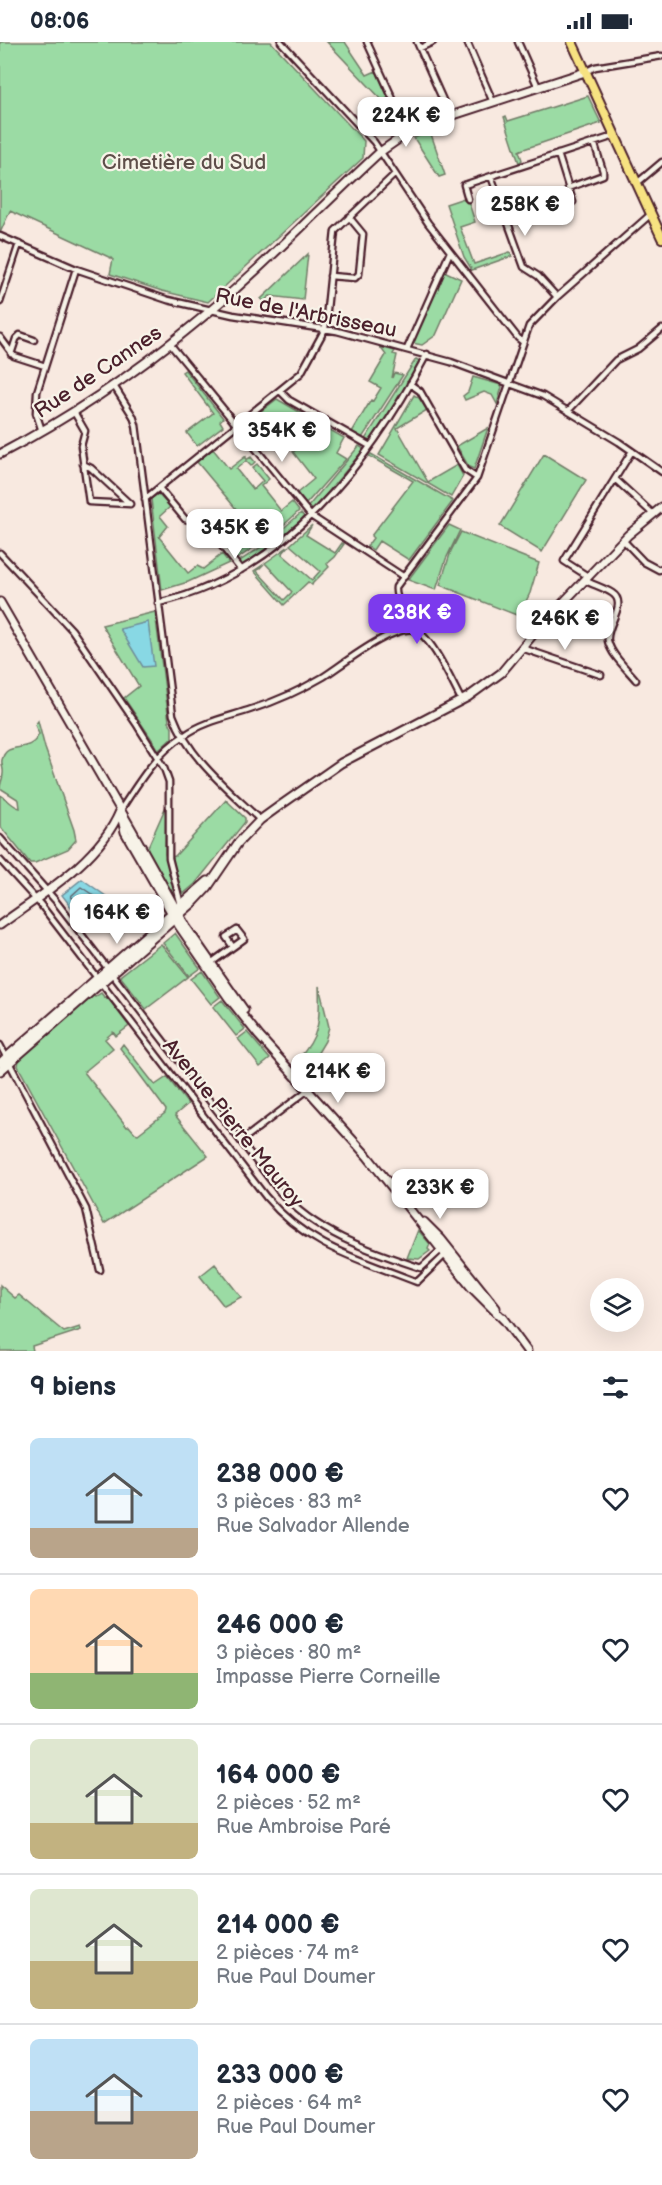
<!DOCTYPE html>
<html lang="fr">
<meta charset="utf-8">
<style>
:root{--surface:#fff;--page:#f2f2f3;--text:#1f2937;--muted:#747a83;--line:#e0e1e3;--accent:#7c3aed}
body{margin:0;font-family:"Balsamiq Sans",sans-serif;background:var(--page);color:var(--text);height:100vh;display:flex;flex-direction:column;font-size:22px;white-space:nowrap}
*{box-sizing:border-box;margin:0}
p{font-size:20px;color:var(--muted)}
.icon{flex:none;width:33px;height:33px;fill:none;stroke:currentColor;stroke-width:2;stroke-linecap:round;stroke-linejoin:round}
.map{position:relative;height:1309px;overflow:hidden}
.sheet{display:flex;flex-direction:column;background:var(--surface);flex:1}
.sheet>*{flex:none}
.controls{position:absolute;left:590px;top:1236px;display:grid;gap:12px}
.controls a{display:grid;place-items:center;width:54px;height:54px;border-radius:50%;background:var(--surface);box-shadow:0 6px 24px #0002;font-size:30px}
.price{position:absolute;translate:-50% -51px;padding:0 14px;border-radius:12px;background:#fff;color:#222;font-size:20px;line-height:39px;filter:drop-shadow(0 2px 3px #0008)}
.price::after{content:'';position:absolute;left:50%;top:36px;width:18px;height:14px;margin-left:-9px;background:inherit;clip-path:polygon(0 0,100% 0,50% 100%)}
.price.selected{background:var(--accent);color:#fff}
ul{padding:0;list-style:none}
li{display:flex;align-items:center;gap:18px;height:150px;padding:0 30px}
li+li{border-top:2px solid var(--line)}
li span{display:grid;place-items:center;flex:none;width:168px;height:120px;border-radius:9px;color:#555}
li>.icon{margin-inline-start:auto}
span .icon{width:72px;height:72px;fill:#fffc;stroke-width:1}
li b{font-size:26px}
h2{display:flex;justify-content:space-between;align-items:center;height:72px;padding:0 30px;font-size:26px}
.status{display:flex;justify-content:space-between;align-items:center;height:42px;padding:0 30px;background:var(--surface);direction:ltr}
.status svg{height:16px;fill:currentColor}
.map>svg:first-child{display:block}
.green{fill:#9bdba4;stroke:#727d68;stroke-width:1.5}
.water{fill:#88d8e4;stroke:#6f8e9a;stroke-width:1.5}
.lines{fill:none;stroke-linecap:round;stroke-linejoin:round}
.shore{stroke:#636975;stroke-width:1.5}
.street-casing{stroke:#4a1f2b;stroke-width:9}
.secondary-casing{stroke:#4a1f2b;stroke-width:11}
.primary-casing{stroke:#4a1f2b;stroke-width:12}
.street{stroke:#f7f3e8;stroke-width:4.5}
.secondary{stroke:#f7f3e8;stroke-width:7}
.primary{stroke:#f7e281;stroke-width:8}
.labels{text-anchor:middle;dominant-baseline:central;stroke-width:4.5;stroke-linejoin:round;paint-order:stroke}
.park-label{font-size:21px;fill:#5e4e49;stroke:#f7f3e8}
.street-label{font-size:21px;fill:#4a1f2b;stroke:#f7f3e8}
</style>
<div class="status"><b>08:06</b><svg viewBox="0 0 49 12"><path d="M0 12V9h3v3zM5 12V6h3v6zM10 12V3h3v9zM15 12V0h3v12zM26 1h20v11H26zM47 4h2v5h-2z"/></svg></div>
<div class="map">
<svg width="662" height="1309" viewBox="0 0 662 1309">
<rect width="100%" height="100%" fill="#f8e9e0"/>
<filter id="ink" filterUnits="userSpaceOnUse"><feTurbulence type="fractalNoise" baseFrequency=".0167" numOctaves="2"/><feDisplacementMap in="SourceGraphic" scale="12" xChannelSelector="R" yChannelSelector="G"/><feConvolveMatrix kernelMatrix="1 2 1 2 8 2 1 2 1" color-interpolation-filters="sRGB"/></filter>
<g filter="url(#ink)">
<path class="green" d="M0 0H271L364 99 363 116 208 260 162 249 110 232 113 217 10 169 0 191Z
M327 0H345L367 33 376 29 388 55 386 58 391 64 384 69 380 64 384 60Z
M588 54 601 81 521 108 519 109 522 118 519 121 504 75 506 74 508 79Z
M430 89 445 133 439 135 414 96Z
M467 155 475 180 460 185 474 222 510 210 512 214 472 228 464 215 446 162Z
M308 212 303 258 270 254 264 259 261 257Z
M444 229 461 237 436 293 422 303 412 301Z
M380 305 395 309 393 312 397 313 392 336 394 331 403 333 362 396 352 390 371 358 373 359 381 346 370 340 386 313Z
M416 317 420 319 389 373 371 399H364Z
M185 328 223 376 220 379 223 384 197 404 187 391 213 371 182 330Z
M473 335 501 343 502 345 497 362 492 353 484 350 465 358 463 354 468 350Z
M414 353 419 356 427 368 397 386 428 440 457 423 463 434 451 455 379 413Z
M277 357 344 396 336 411 346 417 306 462 297 451 314 437 293 410 300 405 282 384 271 392 256 373Z
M488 386 474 427 469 425 457 404Z
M359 404 364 407 314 467 309 468 307 466Z
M213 407 229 427 246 414V418L251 415 255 420 251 424 246 419 236 427 253 448 263 439 252 426 257 422 269 437 261 444 281 469 292 460 299 469 275 491 237 517 214 487 237 468 197 420Z
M371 412 453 459 409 518 379 499 373 508 367 504 373 496 371 494 413 439 369 414Z
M544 412 586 438 542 510 500 484Z
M158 452 170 465 160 474 168 484 159 495 188 531 197 524 203 527 222 512 229 521 188 540 162 548 151 457Z
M301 471 305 476 279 499 244 523H239L238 520 263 504Z
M312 483 306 493 335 511 342 501 344 502 335 515 327 522 329 525 313 541 312 543 308 540 284 563 254 529 264 522 257 529 284 558 292 550 265 521 289 504 282 512 312 538 320 529 290 503Z
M449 483 460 488 446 517 436 548 408 538Z
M461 490 539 521 530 551 519 574 440 543 451 509Z
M155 570 169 679 172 686V696L159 708 124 656 139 644 102 583Z
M38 679 45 706 74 788 76 798 68 807 35 821H30L0 784V753C8 757 13 765 20 766L19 758 0 746C0 741 3 737 3 732 4 727 1 723 2 718 7 697 29 714 39 692L35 683Z
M226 758 245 776V780L195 842 182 853 172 815 175 814Z
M166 764 165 812 177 854 174 855 147 807Z
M175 891 200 926 189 934 163 901Z
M161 902 188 935 146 967 120 934Z
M202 929 220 955 211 962 191 937Z
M319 944 329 985 325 999 307 1029 297 1018C321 994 320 976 319 944Z
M101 951 105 956 107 955 129 984 116 994 113 990 105 997 113 1006 84 1030 127 1085 129 1084 135 1091 138 1092 165 1071 166 1068 120 1006 123 1002 155 1043 167 1035 188 1062 175 1073 208 1114 104 1182 18 1024 19 1017 93 953 95 955Z
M222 958 245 987 236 994 213 965Z
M247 990 270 1017 260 1025 238 997Z
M418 1188 430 1202 428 1207 430 1209 419 1217 407 1216Z
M215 1222 241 1255 224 1264 200 1234Z
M0 1243 15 1256 19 1253 64 1290 80 1285 81 1288 32 1304 33 1309H0Z"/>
<path class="water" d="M148 580 154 624 143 625 120 587Z
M82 837 124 867 103 884 89 866 78 874 62 853Z"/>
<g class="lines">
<path class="shore" d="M81 845 111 865 112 869 104 874 91 861 78 864 71 854Z"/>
<defs>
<path id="street" d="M281 0 374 100 428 181 518 296 523 300
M367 0 408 90
M417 0 450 74
M467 0 493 60
M518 0 538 45
M420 6 433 0
M585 30 595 25 662 14
M491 134 524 225 538 234 557 255
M636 142 662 120
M568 146 603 133V129L594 100
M468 157 464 143 614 94
M530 174 573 160 558 112
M0 194 76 227 168 258 233 273 337 289 451 320 543 354 619 400 662 430
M330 234 355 236 359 232 363 192 349 175
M0 260 19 202
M0 295 14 314 45 324
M170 302 311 474 404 535
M407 307 450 210
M11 312 16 297 20 293 34 298
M410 342 420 349 465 428 477 436
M114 344 133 374 136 383 173 673C189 717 228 747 260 778
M280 349 289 358 370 404
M568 369 616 318 638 307 662 287
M74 370 85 389 81 404 89 460 130 462
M42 389 36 371 37 350 76 227
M83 422 91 426 130 462
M615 437 653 472
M159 446 185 477 204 482 241 528
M145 457 301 331 325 287 335 189 395 132
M623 498 644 520 659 528 662 526
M0 511 72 588 137 683 164 726 169 740V816L181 863
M589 535 564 519 632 409
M586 539C594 543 604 546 612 551 629 562 605 583 608 599 611 613 627 627 636 638
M158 561C282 534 371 419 427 312
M409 587C411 570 394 561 396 545L477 436 529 284 557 255 651 172
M522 606 601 633
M120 769C139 740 155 712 185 693 205 679 229 675 252 667 277 659 301 648 323 635 342 623 393 582 414 588 431 592 453 643 462 659
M0 796 55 858 279 1149C317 1192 368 1208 421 1226L442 1207
M0 818 41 863 266 1155C308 1205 359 1217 417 1240L446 1212
M211 921 244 897 237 888 226 895 233 905
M0 1003 86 1167 100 1228
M241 1099 308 1048"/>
<path id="secondary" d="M0 412C69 376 133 333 193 283 259 230 318 167 380 110L406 92 426 82 585 30
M0 560 132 788 186 885 244 968
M120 769 125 790 179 884 228 955 259 994 368 1115 471 1245 504 1278
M0 883C41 853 100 818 120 769
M0 1021 208 839
M0 1029 194 860 208 845 238 801 260 778 278 765 341 721 468 655 501 631 536 589 628 493 662 465
M424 1180 441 1197 496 1266
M502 1275 527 1309"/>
<path id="primary" d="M572 0 662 196"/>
</defs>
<use href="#street" class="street-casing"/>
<use href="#secondary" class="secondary-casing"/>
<use href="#primary" class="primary-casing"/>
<use href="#street" class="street"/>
<use href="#secondary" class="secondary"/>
<use href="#primary" class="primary"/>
</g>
</g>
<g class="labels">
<g class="park-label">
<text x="184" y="120">Cimetière du Sud</text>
</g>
<g class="street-label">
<text transform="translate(306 271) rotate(11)">Rue de l'Arbrisseau</text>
<text transform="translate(98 330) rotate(-34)">Rue de Cannes</text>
<text transform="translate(233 1081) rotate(51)">Avenue Pierre Mauroy</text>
</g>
</g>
</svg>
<div class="controls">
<a><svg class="icon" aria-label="layers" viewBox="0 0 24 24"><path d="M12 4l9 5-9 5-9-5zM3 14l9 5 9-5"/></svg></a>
</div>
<b class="price" style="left:406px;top:106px">224K €</b>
<b class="price" style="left:525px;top:195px">258K €</b>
<b class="price" style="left:282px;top:421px">354K €</b>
<b class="price" style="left:235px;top:518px">345K €</b>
<b class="price selected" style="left:417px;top:603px">238K €</b>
<b class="price" style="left:565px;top:609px">246K €</b>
<b class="price" style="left:117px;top:903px">164K €</b>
<b class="price" style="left:338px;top:1062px">214K €</b>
<b class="price" style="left:440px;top:1178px">233K €</b>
</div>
<section class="sheet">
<h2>9 biens<svg class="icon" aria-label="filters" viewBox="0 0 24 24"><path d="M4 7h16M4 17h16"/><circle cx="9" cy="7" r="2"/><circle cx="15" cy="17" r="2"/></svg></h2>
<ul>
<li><span style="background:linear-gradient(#bfe0f5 75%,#b9a48a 0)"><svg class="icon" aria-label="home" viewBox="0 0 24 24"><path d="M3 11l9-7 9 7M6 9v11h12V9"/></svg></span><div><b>238 000 €</b><p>3 pièces · 83 m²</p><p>Rue Salvador Allende</p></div><svg class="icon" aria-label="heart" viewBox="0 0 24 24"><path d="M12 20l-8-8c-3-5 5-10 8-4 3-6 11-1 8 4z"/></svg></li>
<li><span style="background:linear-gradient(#ffd9b3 70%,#8fb573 0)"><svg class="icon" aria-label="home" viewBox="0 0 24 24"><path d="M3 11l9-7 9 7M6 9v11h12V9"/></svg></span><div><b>246 000 €</b><p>3 pièces · 80 m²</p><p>Impasse Pierre Corneille</p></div><svg class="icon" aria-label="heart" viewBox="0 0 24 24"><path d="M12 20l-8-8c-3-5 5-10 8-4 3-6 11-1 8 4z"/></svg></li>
<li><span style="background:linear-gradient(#dfe7d0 70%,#c2b280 0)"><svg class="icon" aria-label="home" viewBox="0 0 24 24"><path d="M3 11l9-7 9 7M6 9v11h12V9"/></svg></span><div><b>164 000 €</b><p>2 pièces · 52 m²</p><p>Rue Ambroise Paré</p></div><svg class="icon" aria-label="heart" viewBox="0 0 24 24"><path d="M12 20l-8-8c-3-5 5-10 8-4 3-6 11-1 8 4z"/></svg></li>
<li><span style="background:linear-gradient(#dfe7d0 60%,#c2b280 0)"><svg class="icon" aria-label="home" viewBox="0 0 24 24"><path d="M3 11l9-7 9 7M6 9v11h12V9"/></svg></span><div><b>214 000 €</b><p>2 pièces · 74 m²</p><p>Rue Paul Doumer</p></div><svg class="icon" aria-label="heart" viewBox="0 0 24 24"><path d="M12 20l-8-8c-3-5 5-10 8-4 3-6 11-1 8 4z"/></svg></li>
<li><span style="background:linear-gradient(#bfe0f5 60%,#b9a48a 0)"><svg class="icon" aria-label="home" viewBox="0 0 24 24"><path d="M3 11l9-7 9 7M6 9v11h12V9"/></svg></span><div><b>233 000 €</b><p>2 pièces · 64 m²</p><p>Rue Paul Doumer</p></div><svg class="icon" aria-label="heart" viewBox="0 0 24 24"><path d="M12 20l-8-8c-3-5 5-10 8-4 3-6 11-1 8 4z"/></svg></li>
</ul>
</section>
